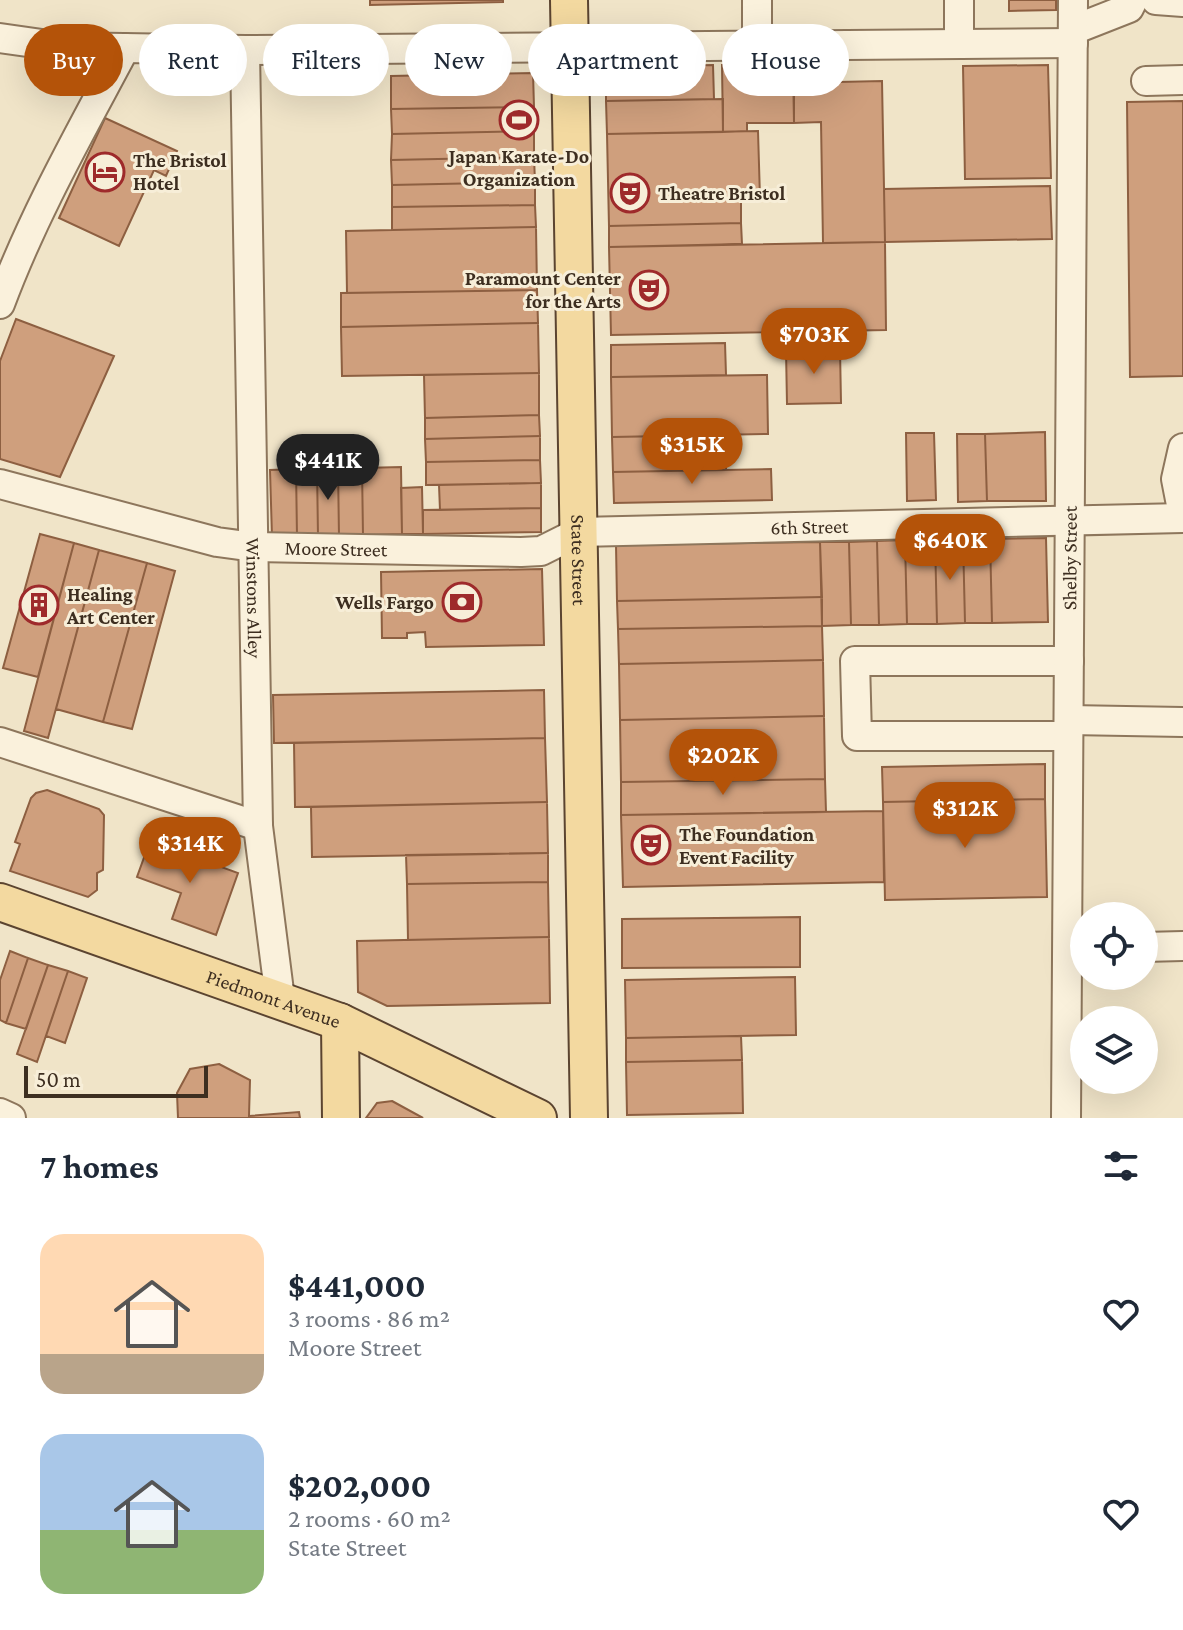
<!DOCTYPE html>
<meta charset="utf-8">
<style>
:root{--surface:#fff;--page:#f6f6f7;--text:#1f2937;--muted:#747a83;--accent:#b45309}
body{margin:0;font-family:"Crimson Pro",serif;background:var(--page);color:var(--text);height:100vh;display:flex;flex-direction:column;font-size:30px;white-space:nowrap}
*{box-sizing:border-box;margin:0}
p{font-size:26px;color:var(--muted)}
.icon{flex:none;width:44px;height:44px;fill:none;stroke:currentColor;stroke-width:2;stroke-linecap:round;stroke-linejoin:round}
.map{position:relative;height:1118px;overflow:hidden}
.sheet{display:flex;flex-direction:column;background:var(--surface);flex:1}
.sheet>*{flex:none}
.banner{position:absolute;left:24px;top:24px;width:1136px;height:72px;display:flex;gap:16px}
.fabs{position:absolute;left:1070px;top:902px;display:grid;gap:16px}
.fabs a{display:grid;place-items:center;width:88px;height:88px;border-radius:50%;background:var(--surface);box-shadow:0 8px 32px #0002;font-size:40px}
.scale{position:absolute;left:24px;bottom:20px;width:184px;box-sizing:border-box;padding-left:8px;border:4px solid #3d2e20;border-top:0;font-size:22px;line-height:28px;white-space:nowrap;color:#3d2e20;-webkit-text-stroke:6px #f7eed8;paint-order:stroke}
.price{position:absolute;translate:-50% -68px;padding:0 18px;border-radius:28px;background:var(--accent);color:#fff;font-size:26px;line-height:52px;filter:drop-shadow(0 2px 4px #0008)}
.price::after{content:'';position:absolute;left:50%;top:48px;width:24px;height:18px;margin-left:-12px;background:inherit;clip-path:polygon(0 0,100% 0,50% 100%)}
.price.current{background:#222;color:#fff}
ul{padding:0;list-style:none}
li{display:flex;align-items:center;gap:24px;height:200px;padding:0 40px}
li span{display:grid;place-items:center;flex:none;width:224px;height:160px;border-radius:24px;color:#555}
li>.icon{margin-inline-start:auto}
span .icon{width:96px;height:96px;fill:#fffc;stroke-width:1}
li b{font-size:34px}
h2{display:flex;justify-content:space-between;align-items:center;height:96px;padding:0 40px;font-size:34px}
.chip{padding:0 28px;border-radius:36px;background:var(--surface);box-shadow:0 8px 32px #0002;font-size:28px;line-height:72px}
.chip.current{background:var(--accent);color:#fff}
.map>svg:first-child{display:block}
.building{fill:#cf9f7d;stroke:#8d5f41;stroke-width:2}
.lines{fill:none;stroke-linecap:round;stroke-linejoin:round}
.minor-casing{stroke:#8d765c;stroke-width:32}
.major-casing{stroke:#5b4430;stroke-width:40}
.minor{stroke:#faf1dc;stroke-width:28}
.major{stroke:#f3d9a0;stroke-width:36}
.labels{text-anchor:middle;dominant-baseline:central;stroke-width:6;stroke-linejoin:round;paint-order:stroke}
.poi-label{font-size:20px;font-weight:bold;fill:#3d2e20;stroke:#f7eed8;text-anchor:start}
.street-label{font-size:20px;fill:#3d2e20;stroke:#f7eed8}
</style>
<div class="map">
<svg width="1183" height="1118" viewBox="0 0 1183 1118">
<rect width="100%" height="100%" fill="#f0e4c8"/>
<path class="building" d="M370 0H503V2L370 5Z
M1009 0H1056V10L1009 11Z
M793 64 794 123H747V131L723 132 722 65Z
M713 65 714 99 606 101V67Z
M1048 65 1051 178 965 179 963 66Z
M533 73 534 107 391 109V76Z
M882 81 885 242 823 243 821 122 794 123V83Z
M723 99V132L607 134 606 101Z
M1183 101V376L1130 377 1127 102Z
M534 107V131L392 134 391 109Z
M105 118 177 151 166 176 154 170 119 246 59 218Z
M534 131V157L391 160 392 134Z
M758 131 760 198H741V223L609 226 607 134Z
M534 157 535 182 392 185 391 160Z
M535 182V205L392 207V185Z
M1050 186 1052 239 885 242 884 189Z
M535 205 536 227 392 230V207Z
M741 223 742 244 609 247V226Z
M536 227 537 290 347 293 346 231Z
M885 242 886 330 611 335 609 247Z
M537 290 538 323 341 327V293Z
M16 319 114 356 60 477 0 459V361Z
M538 323 539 373 342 376 341 327Z
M725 343 726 375 611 377V345Z
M840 349 841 403 787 404 786 350Z
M539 373V415L425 418 424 375Z
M767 375 768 434 612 437 611 377Z
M539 415 540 436 425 439V418Z
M1045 432 1046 501H987L985 434Z
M906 433H934L936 500 907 501Z
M957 434H985L987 501 958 502Z
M725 435 726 470 613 472 612 437Z
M540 436V460L426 462 425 439Z
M540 460 541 483 426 485V462Z
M401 467 402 534 363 535 362 468Z
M362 468 363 535 339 536 338 469Z
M296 469 297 536 272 537 270 470Z
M296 469H317L318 536H297Z
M317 469H338L339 536H318Z
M771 469 772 500 614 503 613 472Z
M541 483V508L440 510 439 485Z
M422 487 423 534H402L401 488Z
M541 508V532L423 534V510Z
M40 534 74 543 38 677 3 668Z
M1046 538 1048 622 992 623 990 539Z
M963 539 965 623 937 624 935 540Z
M963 539H990L992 623H965Z
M905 540H935L937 624H907Z
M905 540 907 624 879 625 877 541Z
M877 541 879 625H851L849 542Z
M820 542 822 597 617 601 616 545Z
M820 542H849L851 625 822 626Z
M74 543 99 550 48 738 24 731Z
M99 550 147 563 103 722 56 709Z
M147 563 175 571 132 729 103 722Z
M542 569 544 645 426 647 425 632 407 633V638H382L381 572Z
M822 597V626L618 629 617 601Z
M822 626 823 660 619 664 618 629Z
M823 660 824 716 620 720 619 664Z
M544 690 545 738 274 743 273 695Z
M824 716 825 779 621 782 620 720Z
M545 738 547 802 295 807 294 743Z
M1045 764V799L883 802 882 767Z
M825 779 826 812 621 815V782Z
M47 790 99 809 104 815 103 870 97 873V890L88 897 10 871 20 844 15 842 31 798 36 793Z
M1045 799 1047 897 885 900 883 802Z
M547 802 548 853 312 857 311 807Z
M883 811 884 882 623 887 621 815Z
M150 841 238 873 216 935 172 919 181 893 137 877Z
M548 853V882L407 884 406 855Z
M548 882 549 937 408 940 407 884Z
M800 917V967L622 968V919Z
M549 937 550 1003 387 1006 358 992 357 941Z
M10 951 28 958 6 1023 0 1020V980Z
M28 958 48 965 26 1029 6 1023Z
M48 965 68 971 37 1062 17 1054Z
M68 971 87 978 65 1043 46 1036Z
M795 977 796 1035 626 1038 625 980Z
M741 1036 742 1060 626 1062V1038Z
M742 1060 743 1113 627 1115 626 1062Z
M219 1064 250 1080 249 1116 299 1112 300 1118H178L177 1093 190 1069Z
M392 1101 423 1118H366L377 1103Z"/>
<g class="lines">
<defs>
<g id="minor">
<path d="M757 0V46"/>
<path d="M959 0V44"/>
<path d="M1156 0 1183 2"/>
<path d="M1073 30 1129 8 1133 0"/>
<path d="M0 38 63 47 245 50 1073 43"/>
<path id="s1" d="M245 50 258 826 280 999"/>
<path d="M1146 81 1183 80"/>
<path d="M0 304C33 215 81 131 125 48"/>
<path d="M1183 448 1176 479 1183 515"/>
<path id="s2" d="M0 484 217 542 254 547 521 552 541 551 579 532 1183 518"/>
<path d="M1069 720 1183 722"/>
<path d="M1068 736H857L855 661H1069"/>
<path d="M0 742 258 826"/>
<path d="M1144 947 1183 946"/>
<path d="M0 1113 11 1118"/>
<path id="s3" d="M1066 1118 1073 0"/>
</g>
<g id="major">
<path id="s4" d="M569 0 589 1118"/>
<path id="s5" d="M0 902 340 1022 538 1118"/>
<path d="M340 1022 341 1118"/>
</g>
</defs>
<use href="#minor" class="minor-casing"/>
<use href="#major" class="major-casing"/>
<use href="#minor" class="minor"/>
<use href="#major" class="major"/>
</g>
<defs>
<symbol id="stadium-ring" viewBox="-11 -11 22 22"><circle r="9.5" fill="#f7eed8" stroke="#9e2a2b" stroke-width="1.5"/><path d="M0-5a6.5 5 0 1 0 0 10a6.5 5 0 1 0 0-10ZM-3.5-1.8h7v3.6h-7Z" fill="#9e2a2b"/></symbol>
<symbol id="hotel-ring" viewBox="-11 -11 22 22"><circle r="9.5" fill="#f7eed8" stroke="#9e2a2b" stroke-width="1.5"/><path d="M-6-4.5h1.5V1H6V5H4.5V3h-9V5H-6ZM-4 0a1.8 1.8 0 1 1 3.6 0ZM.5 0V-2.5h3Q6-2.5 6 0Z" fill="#9e2a2b"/></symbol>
<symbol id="theatre-ring" viewBox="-11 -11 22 22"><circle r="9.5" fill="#f7eed8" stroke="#9e2a2b" stroke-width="1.5"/><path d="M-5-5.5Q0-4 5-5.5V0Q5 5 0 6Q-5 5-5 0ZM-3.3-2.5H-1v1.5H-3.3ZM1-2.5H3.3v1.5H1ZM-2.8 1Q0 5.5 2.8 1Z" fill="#9e2a2b"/></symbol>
<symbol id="bank-ring" viewBox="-11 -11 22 22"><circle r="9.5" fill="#f7eed8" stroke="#9e2a2b" stroke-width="1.5"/><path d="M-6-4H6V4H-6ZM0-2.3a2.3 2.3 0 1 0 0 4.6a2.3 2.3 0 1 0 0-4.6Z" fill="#9e2a2b"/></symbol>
<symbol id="building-ring" viewBox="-11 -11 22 22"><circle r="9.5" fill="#f7eed8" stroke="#9e2a2b" stroke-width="1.5"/><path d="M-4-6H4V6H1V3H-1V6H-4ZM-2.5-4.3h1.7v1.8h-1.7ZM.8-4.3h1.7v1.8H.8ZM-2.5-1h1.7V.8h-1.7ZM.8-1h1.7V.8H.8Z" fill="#9e2a2b"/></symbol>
</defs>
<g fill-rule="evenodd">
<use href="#stadium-ring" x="497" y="98" width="44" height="44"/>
<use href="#hotel-ring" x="83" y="150" width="44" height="44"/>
<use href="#theatre-ring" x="608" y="171" width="44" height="44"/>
<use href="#theatre-ring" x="627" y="268" width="44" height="44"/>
<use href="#bank-ring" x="440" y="580" width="44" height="44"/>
<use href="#building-ring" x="17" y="583" width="44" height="44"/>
<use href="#theatre-ring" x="629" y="823" width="44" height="44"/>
</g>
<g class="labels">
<g class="poi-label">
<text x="519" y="156" text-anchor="middle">Japan Karate-Do<tspan x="519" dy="23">Organization</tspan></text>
<text x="133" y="160">The Bristol<tspan x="133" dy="23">Hotel</tspan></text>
<text x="658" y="193">Theatre Bristol</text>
<text x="621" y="278" text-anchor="end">Paramount Center<tspan x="621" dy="23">for the Arts</tspan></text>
<text x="67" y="594">Healing<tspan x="67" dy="23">Art Center</tspan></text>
<text x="434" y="602" text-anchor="end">Wells Fargo</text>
<text x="679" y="834">The Foundation<tspan x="679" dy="23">Event Facility</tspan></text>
</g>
<g class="street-label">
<text stroke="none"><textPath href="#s2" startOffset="822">6th Street</textPath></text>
<text stroke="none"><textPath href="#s2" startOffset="344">Moore Street</textPath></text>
<text stroke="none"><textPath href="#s4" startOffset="560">State Street</textPath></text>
<text stroke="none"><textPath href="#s3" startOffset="560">Shelby Street</textPath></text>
<text stroke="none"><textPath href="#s1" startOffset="548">Winstons Alley</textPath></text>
<text stroke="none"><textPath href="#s5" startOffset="290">Piedmont Avenue</textPath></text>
</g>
</g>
</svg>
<div class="fabs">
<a><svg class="icon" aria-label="locate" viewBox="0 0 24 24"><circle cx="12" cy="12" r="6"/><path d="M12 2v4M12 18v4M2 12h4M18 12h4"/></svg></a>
<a><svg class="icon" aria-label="layers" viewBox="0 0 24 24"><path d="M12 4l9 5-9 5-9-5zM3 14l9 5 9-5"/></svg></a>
</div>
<div class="scale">50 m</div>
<b class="price" style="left:814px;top:376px">$703K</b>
<b class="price" style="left:692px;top:486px">$315K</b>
<b class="price current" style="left:328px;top:502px">$441K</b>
<b class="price" style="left:950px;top:582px">$640K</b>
<b class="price" style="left:723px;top:797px">$202K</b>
<b class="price" style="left:965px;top:850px">$312K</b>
<b class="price" style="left:190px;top:885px">$314K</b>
<div class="banner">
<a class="chip current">Buy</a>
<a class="chip">Rent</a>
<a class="chip">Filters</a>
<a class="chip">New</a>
<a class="chip">Apartment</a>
<a class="chip">House</a>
</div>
</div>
<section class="sheet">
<h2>7 homes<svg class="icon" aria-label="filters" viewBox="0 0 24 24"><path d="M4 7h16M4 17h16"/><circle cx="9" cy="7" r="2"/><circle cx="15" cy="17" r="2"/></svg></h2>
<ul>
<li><span style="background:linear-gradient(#ffd9b3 75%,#b9a48a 0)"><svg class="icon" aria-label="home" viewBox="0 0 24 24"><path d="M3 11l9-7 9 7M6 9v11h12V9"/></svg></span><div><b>$441,000</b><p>3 rooms · 86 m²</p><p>Moore Street</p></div><svg class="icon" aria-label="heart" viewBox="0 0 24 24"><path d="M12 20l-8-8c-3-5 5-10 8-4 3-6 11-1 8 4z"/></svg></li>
<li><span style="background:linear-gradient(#a9c7e8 60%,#8fb573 0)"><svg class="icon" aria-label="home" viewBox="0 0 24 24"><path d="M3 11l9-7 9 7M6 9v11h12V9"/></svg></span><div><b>$202,000</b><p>2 rooms · 60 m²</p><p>State Street</p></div><svg class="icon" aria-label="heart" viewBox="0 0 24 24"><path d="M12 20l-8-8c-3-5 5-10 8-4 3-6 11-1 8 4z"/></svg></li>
</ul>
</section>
